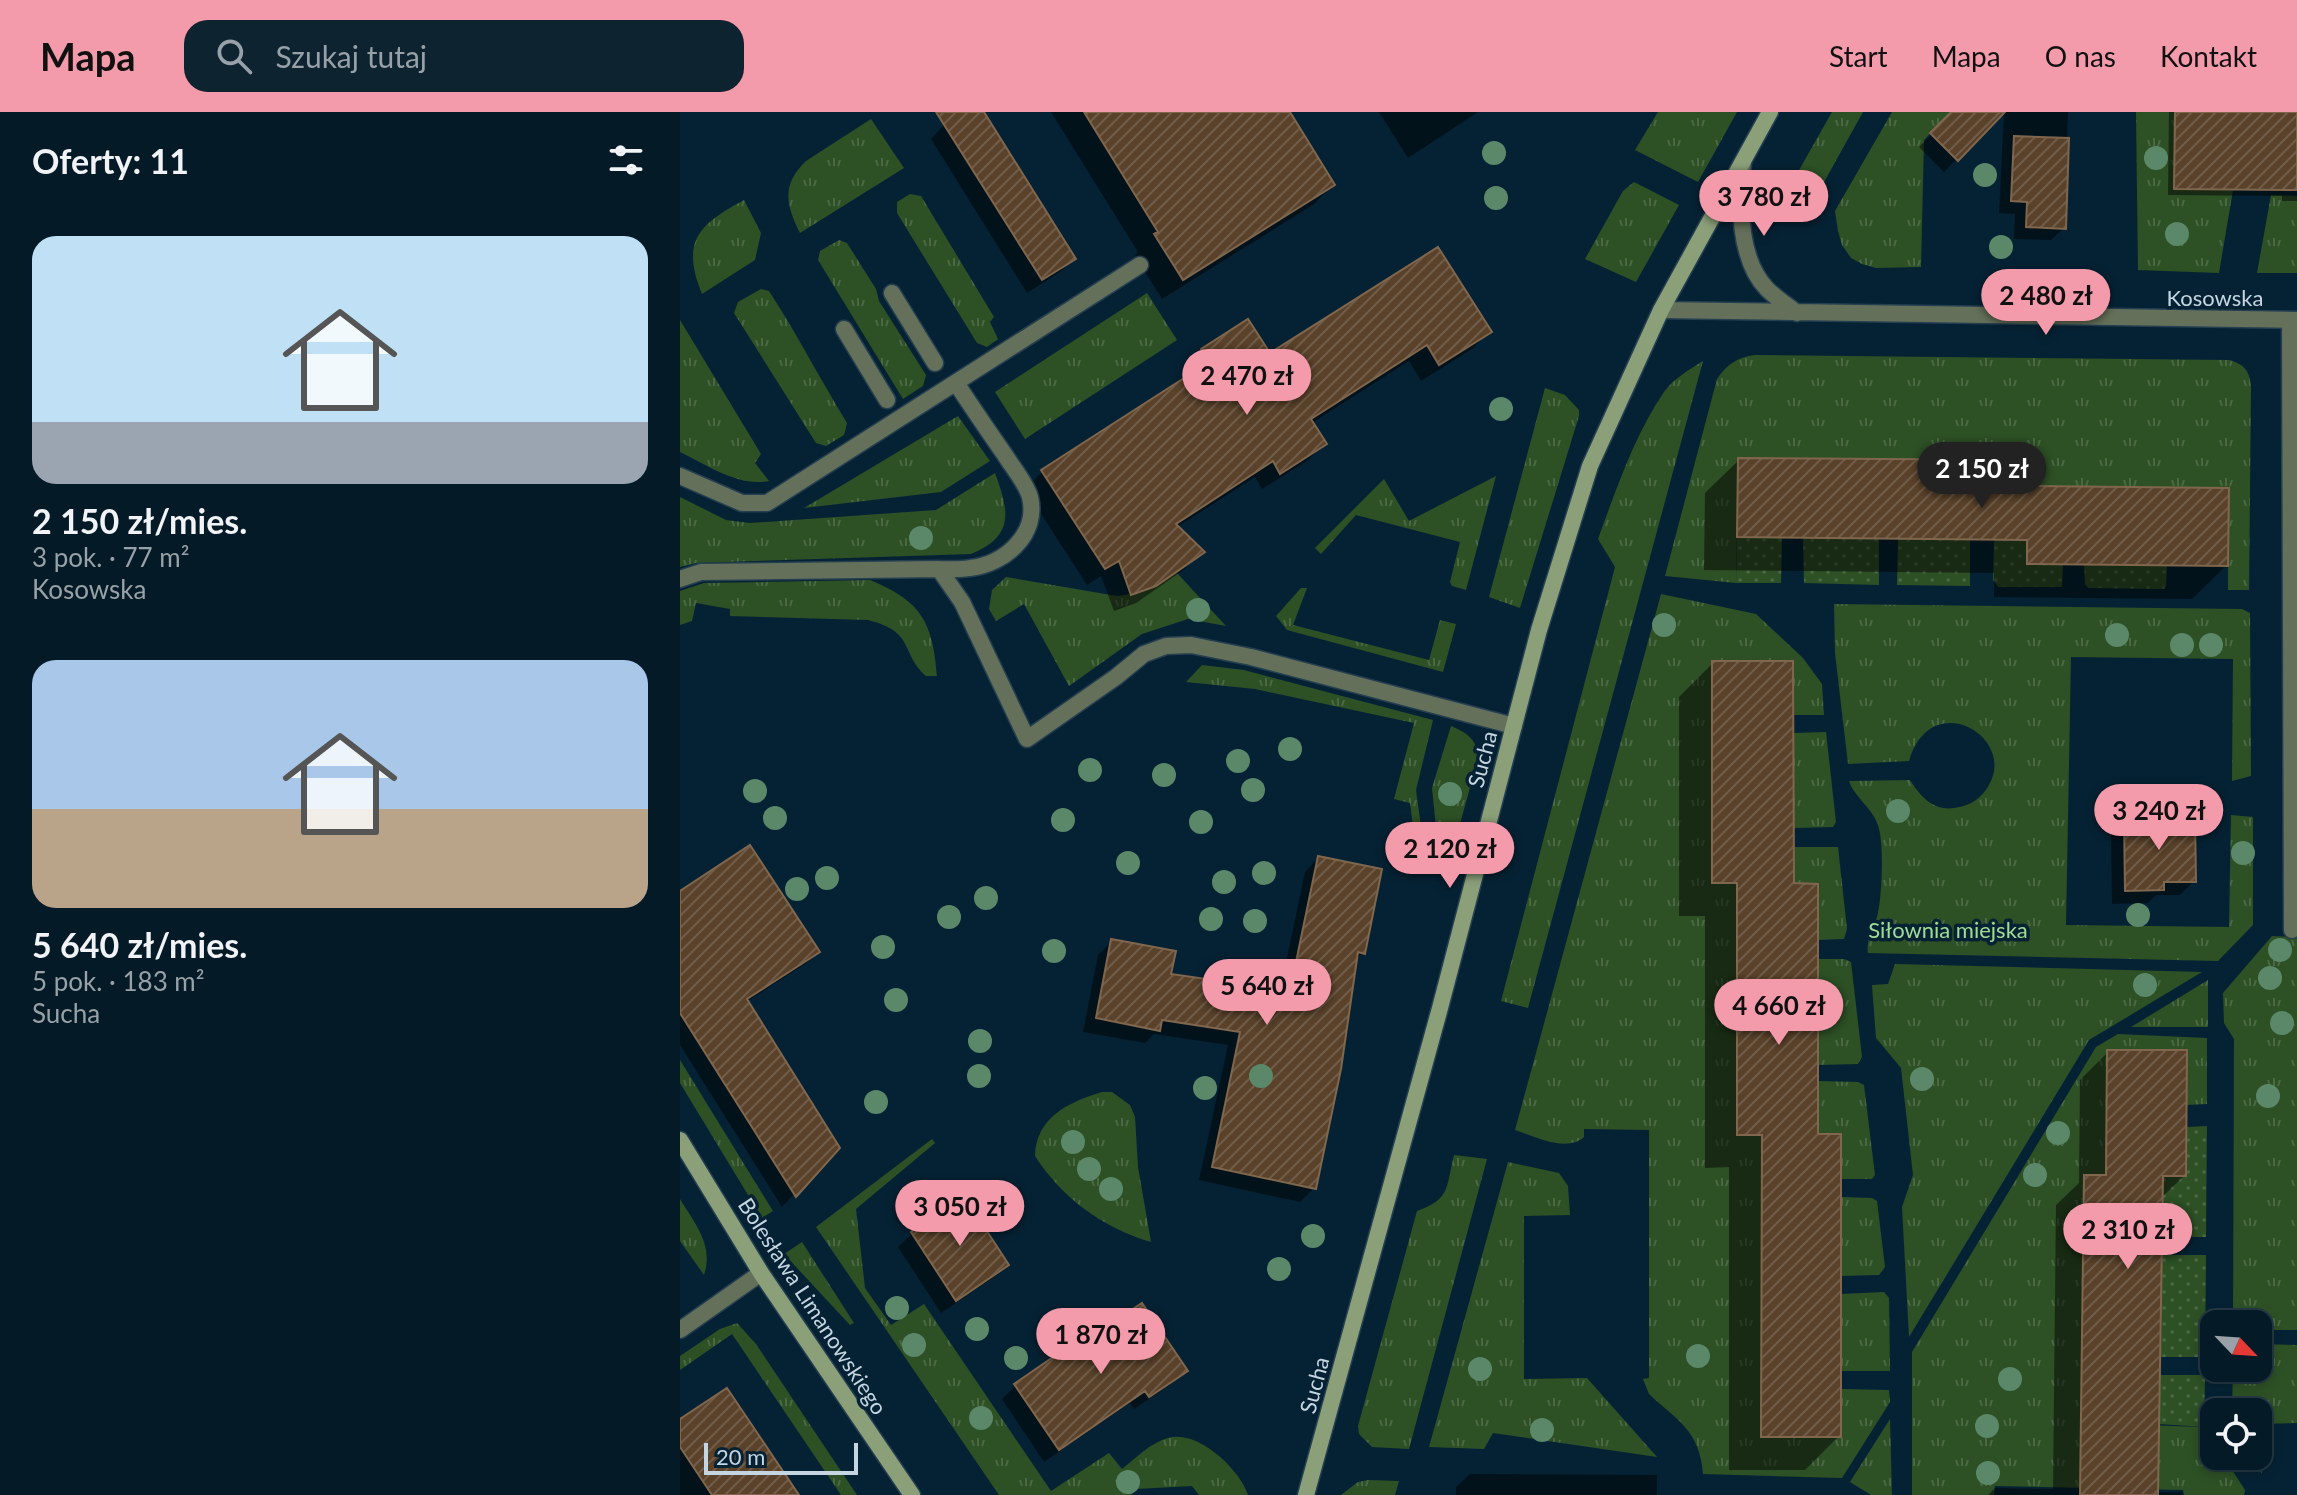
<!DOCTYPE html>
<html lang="pl">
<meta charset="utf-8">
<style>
:root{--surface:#041a27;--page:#0d232f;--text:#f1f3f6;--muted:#97a1a7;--line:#253844;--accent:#f39aab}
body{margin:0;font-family:Lato,sans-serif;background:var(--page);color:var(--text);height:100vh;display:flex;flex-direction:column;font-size:30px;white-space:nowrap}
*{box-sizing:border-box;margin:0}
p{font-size:26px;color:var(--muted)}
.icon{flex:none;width:44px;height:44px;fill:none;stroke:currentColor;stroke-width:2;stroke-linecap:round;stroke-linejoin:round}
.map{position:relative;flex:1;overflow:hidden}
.drawer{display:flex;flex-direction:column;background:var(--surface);width:680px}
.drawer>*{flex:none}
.needle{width:52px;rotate:115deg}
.fabs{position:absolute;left:1520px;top:1198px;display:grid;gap:16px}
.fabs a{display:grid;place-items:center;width:72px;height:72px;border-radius:16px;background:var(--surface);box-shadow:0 4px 12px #0003,0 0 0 2px var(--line);font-size:40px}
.scale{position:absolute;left:24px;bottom:20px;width:154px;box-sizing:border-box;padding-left:8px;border:4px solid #c5d5e1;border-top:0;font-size:22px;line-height:28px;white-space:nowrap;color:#c5d5e1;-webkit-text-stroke:6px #052234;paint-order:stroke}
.price{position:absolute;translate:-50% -68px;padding:0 18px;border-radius:28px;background:var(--accent);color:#111;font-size:26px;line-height:52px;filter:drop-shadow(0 2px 4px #0008)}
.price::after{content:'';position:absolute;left:50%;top:48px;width:24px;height:18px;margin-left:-12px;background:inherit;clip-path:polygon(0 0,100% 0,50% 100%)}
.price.on{background:#222;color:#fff}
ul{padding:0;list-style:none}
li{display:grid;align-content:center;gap:16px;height:424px;padding:0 32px}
li span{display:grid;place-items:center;height:248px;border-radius:24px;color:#555}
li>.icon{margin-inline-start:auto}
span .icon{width:144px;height:144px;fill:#fffc;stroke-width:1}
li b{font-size:34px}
h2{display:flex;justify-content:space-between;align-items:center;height:96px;padding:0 32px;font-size:34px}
header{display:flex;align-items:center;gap:48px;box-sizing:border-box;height:112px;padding:0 40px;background:var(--accent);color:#111}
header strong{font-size:38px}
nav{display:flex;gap:44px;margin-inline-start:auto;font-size:28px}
.search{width:560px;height:72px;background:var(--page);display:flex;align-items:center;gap:20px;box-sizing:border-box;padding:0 28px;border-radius:24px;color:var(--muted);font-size:30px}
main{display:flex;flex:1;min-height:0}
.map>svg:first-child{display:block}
.grass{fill:url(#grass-tufts)}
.garden{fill:url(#garden-dots)}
.shadow{fill:#0007}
.building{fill:url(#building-hatch);stroke:#7f664d;stroke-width:2}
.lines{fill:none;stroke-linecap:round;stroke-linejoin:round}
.lane-casing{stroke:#243f50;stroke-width:19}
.street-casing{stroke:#243f50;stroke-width:19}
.secondary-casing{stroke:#243f50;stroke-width:19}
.lane{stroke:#647059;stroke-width:16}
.street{stroke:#647059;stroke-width:16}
.secondary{stroke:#8b9f79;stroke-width:16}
.tree{fill:#5b8869}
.labels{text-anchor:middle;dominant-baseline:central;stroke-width:7;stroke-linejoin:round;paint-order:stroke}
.street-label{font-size:22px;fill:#c5d5e1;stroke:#052234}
.park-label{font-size:22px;fill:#a1dc94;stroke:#052234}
</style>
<header>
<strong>Mapa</strong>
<div class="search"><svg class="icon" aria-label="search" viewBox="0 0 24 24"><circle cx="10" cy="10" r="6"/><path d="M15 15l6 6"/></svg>Szukaj tutaj</div>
<nav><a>Start</a><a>Mapa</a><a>O nas</a><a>Kontakt</a></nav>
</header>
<main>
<section class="drawer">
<h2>Oferty: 11<svg class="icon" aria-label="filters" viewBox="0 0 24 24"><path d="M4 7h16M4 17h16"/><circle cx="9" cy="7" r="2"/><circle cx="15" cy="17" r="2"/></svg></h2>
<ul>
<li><span style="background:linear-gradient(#bfe0f5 75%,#9aa5b1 0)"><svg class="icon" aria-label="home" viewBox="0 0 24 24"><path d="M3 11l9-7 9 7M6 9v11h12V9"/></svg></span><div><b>2 150 zł/mies.</b><p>3 pok. · 77 m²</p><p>Kosowska</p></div></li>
<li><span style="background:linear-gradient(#a9c7e8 60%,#b9a48a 0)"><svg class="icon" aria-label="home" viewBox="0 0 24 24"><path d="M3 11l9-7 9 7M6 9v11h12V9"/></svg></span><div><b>5 640 zł/mies.</b><p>5 pok. · 183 m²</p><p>Sucha</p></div></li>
</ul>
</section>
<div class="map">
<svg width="1617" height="1383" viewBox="0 0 1617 1383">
<defs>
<pattern id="grass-tufts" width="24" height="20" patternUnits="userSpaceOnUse" patternTransform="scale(2)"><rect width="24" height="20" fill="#2d5025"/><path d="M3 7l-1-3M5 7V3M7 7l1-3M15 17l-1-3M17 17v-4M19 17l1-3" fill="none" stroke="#4a6844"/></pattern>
<pattern id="garden-dots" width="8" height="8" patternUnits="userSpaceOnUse" patternTransform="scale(2)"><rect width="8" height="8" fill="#2d5025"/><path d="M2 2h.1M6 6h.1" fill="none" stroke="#4a6844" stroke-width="1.8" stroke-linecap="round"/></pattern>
<pattern id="building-hatch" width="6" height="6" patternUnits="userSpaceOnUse" patternTransform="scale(2)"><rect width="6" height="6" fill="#5a422a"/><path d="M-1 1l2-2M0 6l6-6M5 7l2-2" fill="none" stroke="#705c49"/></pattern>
</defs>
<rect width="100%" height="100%" fill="#052234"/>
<path class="grass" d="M978 0H1057L1018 70 955 38Z
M1152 0H1183L1134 88 1110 74Z
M1212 0H1271L1244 28 1241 155 1196 156 1182 152 1171 146 1162 133 1158 119 1155 99Z
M1456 0H1495L1494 77 1553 78 1539 161 1458 158Z
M191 7 224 56 120 121C106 93 101 73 126 49Z
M954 70 999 93 956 170 905 147 943 79Z
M230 82 241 84 314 205 310 210 318 227 307 235 297 231 217 101V90Z
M1591 83 1617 84V161H1577Z
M64 88 81 121 75 148 22 182C0 128 20 112 64 88Z
M159 128 167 131 196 177 199 189 246 263 243 274 223 287 138 148 140 139Z
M81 177 89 179C117 222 140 267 167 311L164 323 146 334 136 331 54 201 58 190Z
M467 181 497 228 345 327 315 280Z
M0 208 81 342 75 351 89 369C58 375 27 353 0 340Z
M1075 243 1549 248C1564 252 1570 259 1571 275L1569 478H1548V376L1348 374V348L1058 346 1056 471 985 464 1037 267C1047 252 1058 245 1075 243Z
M1023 249 848 896 821 889 935 455 918 427C936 378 954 324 984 280 994 266 1009 258 1023 249Z
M865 276 885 283 899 298V304L840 496 809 485Z
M278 304 310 349 261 380 124 396Z
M315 361C329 399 335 424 291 442L16 451 0 455V385L46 408 70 411 256 398Z
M816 364 786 478 772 474 770 470 780 430 676 403 641 442 635 436 704 367 729 409Z
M497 461 546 514 508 507 462 522 389 574 344 492 316 509 309 497 312 478 326 465 437 484C460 482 478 473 497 461Z
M190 468C241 489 253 510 257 564H246C220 541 236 520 188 508L50 504V497L16 491 12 509 0 513V479L24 471Z
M621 476H627L613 513 749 548 760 508 776 512 763 560 607 518 596 504Z
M981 482 1076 502 1123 546 1142 572 1144 603H1114L1113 549 1032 550V771H1057L1082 1023 1081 1325H1160L1161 1277 1209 1278 1210 1290 1162 1366 1023 1362C1020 1319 998 1309 969 1282L963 1267 969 1266V1018L904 1017V1025C887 1041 854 1024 835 1018Z
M1154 492 1562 497 1570 501 1571 664 1552 669 1553 547 1391 545 1386 813 1549 815 1551 703 1573 705V813L1538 849 1188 841C1186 828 1193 818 1197 805 1202 788 1204 734 1199 717 1195 697 1175 687 1169 669L1230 668C1240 684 1253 699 1274 696 1290 694 1301 687 1309 673 1337 625 1251 574 1229 649L1168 652 1155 541Z
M522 553 564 558 753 608 736 678 747 759 728 747 734 723 730 691 714 687 734 611 575 577 506 570Z
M771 614C787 621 794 625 799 643L765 766 761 764 752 676Z
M1146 620 1156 710 1153 715 1114 716V621Z
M1113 735H1158L1167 817 1164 827 1138 828 1113 771Z
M1592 824 1617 825V1218H1578V1212H1553L1554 927 1544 911 1543 881Z
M1138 847H1164L1171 850 1182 945 1178 952 1138 953Z
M1215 852 1522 860 1409 928 1229 1225 1222 1095 1233 1063 1221 956 1196 926 1192 873 1208 872Z
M1528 868V915H1451Z
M1438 922 1527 926V992L1506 993 1507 938H1427L1426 1063H1404L1401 1311 1524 1315 1534 1330V1344H1543L1565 1378 1564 1383H1504L1503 1378 1315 1374 1314 1383H1232V1240L1416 935Z
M0 948 93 1099 82 1106 0 971Z
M1138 969 1178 970 1184 973 1195 1063 1192 1067H1160L1138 1022Z
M422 980H432L450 993 455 1005 458 1055 471 1130C423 1116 382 1086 355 1044 356 1005 389 990 422 980Z
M252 1027 255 1031 176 1097 185 1176 211 1213 244 1192 371 1379 429 1341 442 1357C456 1346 470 1331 488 1326 517 1317 560 1357 568 1383H519L512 1374 456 1377 451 1383H319L136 1115Z
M774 1043 807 1047 729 1337 692 1335 679 1322 678 1314 737 1099C771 1087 766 1075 774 1043Z
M828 1050 879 1061 888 1074 890 1103 844 1104V1267L907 1266 977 1345 813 1321 804 1337 749 1335Z
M1161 1085 1192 1086 1197 1089 1205 1155 1199 1163 1161 1164Z
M0 1087C15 1112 34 1133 24 1163L0 1129Z
M122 1130 174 1211 170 1213 104 1142Z
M1204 1180 1209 1186 1210 1259H1161V1182Z
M57 1211 76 1232 177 1383H161L52 1222 0 1258V1244L40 1217Z
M1578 1232 1617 1233V1311L1582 1312V1362L1570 1344H1578V1300H1552L1553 1256H1578Z
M1210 1307 1212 1383H1191L1170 1370Z
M688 1368 719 1369 715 1383H661L678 1370Z"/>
<path class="garden" d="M1057 425H1102L1101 471H1056Z
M1123 426H1199V473L1124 471Z
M1218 427H1290V474L1217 473Z
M1314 428H1347V452H1383L1382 475H1318L1313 468Z
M1404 453 1487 454 1486 474 1484 477 1408 476 1405 472Z
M1527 1014 1526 1125H1482L1483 1064H1506L1507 1015Z
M1482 1143H1526L1525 1245H1481Z
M1480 1263H1525L1524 1315 1479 1312Z"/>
<path class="shadow" d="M286 0H301L394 146 380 160 347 181 251 27 264 13Z
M371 0H607L653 73 633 93 482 187 455 144 458 140Z
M699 0H798L728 46Z
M1274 0H1322L1264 60 1239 35Z
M1324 0H1388L1384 116 1371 128 1334 127 1335 102 1319 101Z
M1489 0H1617V89H1602V84L1488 83Z
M809 220 792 237 741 269 729 249 632 311 645 331 627 349 582 377 575 365 497 415 522 440 505 457 456 491 434 499 421 464 407 473 345 377 362 360 510 264 505 256 523 239 589 244Z
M1059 348 1346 376 1546 454 1512 487 1314 485V461L1024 458 1025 381Z
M1033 551 1112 773 1136 1024 1159 1324 1125 1358H1049V1055L1025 1056V804H999V585Z
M1445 708 1514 769 1500 783H1476L1468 791 1432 792 1431 722Z
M638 746 683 841 675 849 634 1076 620 1090 519 1068 548 933 474 922 465 931 403 920 418 843 432 829 489 863 600 879 625 760Z
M0 793 138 840 125 852 66 890 158 1036 102 1095 0 933Z
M1428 940 1504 1064 1480 1087 1476 1380H1502V1383H1308L1315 1376 1373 1377 1376 1093 1399 1071 1400 968Z
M284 1087 327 1153 313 1166 261 1201 218 1135 232 1122Z
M389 1243 505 1258 491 1272 454 1297 450 1291 364 1350 322 1287 335 1274Z
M0 1310 116 1383H0Z
M790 1362 977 1363V1383H776V1375Z"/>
<path class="building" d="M256 0H304L396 147 362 168Z
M404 0H610L655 73 503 168 474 122 478 120Z
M1271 0H1325L1278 49 1250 21Z
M1495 0H1617V78L1494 77Z
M1334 24 1389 26 1386 117 1346 115 1347 90 1331 89Z
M758 135 812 220 759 253 747 233 631 307 647 332 600 362 593 349 496 412 525 440 476 474 451 483 439 449 425 457 361 358 529 250 521 237 568 207 590 241Z
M1058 346 1348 348V374L1549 376 1548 454 1347 452V428L1057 425Z
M1032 549H1113L1114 771 1138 772V1022H1161V1325H1081L1082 1023H1057V771H1032Z
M1515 705 1516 770H1484V778L1445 779 1444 706Z
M70 733 140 840 67 887 160 1036 116 1085 0 901V779Z
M638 744 702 757 685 842 678 840 661 957 636 1077 532 1055 560 920 482 908 480 919 416 906 431 827 496 839 491 862 610 879Z
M1427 938H1507L1506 1064H1483L1478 1383H1400L1404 1063H1426Z
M284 1084 329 1153 276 1189 231 1120Z
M462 1191 508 1259 469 1285 465 1279 379 1338 334 1272 386 1236 389 1240Z
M47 1276 119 1383H32L0 1335V1307Z"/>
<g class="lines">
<defs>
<path id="lane" d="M212 181 255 251
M1610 208 1612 818
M164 217 207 288
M0 364 62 391H87L460 153
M259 457C269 457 280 458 290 456 325 452 359 422 350 385 346 371 333 356 325 343 308 319 292 295 276 271
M0 467 21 460 259 457 282 490 347 627 436 565 464 542 486 534 511 533 571 545 834 614
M0 1218 81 1161"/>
<path id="street" d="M1063 51C1059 90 1058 147 1087 177 1096 186 1107 193 1117 201
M981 198 1617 208"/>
<path id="secondary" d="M0 1028 81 1161 232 1383
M626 1383 760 896 859 518 910 354 981 198 1090 0"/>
</defs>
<use href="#lane" class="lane-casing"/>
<use href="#street" class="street-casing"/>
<use href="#secondary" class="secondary-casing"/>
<use href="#lane" class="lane"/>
<use href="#street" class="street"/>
<use href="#secondary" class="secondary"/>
</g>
<g class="tree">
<circle cx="814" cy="41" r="12"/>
<circle cx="1476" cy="46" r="12"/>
<circle cx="1305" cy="63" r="12"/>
<circle cx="816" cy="86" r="12"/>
<circle cx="1497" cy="122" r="12"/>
<circle cx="1321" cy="135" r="12"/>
<circle cx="821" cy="297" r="12"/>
<circle cx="241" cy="426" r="12"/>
<circle cx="518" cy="498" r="12"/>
<circle cx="984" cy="513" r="12"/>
<circle cx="1437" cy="523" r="12"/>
<circle cx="1502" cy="533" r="12"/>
<circle cx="1531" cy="533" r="12"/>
<circle cx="610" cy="637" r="12"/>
<circle cx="558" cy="649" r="12"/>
<circle cx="410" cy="658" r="12"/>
<circle cx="484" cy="663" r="12"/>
<circle cx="573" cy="678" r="12"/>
<circle cx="75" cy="679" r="12"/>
<circle cx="770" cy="682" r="12"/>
<circle cx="1218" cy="699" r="12"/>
<circle cx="95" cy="706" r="12"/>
<circle cx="383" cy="708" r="12"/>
<circle cx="521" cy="710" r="12"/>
<circle cx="1563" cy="741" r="12"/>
<circle cx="448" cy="751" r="12"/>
<circle cx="584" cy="761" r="12"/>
<circle cx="147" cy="766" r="12"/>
<circle cx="544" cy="770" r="12"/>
<circle cx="117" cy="777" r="12"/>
<circle cx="306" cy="786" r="12"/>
<circle cx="1458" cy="803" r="12"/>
<circle cx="269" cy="805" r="12"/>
<circle cx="531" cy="807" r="12"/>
<circle cx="575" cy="809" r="12"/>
<circle cx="203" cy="835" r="12"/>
<circle cx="1600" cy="838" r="12"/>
<circle cx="374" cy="839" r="12"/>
<circle cx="1590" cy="866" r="12"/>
<circle cx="1465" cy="873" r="12"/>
<circle cx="216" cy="888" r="12"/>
<circle cx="1602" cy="911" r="12"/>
<circle cx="300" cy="929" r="12"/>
<circle cx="299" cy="964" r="12"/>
<circle cx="581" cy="964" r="12"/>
<circle cx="1242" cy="967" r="12"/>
<circle cx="525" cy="976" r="12"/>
<circle cx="1588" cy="984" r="12"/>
<circle cx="196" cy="990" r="12"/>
<circle cx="1378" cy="1021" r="12"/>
<circle cx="393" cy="1030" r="12"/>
<circle cx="409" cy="1057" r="12"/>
<circle cx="1355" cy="1063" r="12"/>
<circle cx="431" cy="1077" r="12"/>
<circle cx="633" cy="1124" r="12"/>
<circle cx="599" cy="1157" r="12"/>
<circle cx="217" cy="1196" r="12"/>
<circle cx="297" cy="1217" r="12"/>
<circle cx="234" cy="1233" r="12"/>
<circle cx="1018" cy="1244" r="12"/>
<circle cx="336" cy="1246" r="12"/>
<circle cx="800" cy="1257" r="12"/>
<circle cx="1330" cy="1267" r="12"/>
<circle cx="301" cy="1306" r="12"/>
<circle cx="1307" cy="1314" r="12"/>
<circle cx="862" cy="1318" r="12"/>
<circle cx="1308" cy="1361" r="12"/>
<circle cx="448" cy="1370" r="12"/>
</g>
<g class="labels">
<g class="street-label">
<text x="1535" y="185">Kosowska</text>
<text transform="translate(802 647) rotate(-75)">Sucha</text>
<text transform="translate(133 1194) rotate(57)">Bolesława Limanowskiego</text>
<text transform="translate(634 1273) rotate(-75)">Sucha</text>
</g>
<g class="park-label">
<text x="1268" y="817">Siłownia miejska</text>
</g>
</g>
</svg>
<div class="fabs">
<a><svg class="needle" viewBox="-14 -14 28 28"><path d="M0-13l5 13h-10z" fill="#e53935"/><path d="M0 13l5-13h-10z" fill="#97a1a7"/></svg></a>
<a><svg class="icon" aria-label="locate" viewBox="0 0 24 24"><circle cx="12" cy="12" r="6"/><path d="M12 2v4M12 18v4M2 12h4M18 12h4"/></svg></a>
</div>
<div class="scale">20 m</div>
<b class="price" style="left:1084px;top:126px">3 780 zł</b>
<b class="price" style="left:1366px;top:225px">2 480 zł</b>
<b class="price" style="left:567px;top:305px">2 470 zł</b>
<b class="price on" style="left:1302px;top:398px">2 150 zł</b>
<b class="price" style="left:1479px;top:740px">3 240 zł</b>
<b class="price" style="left:770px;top:778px">2 120 zł</b>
<b class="price" style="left:587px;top:915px">5 640 zł</b>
<b class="price" style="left:1099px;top:935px">4 660 zł</b>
<b class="price" style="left:280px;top:1136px">3 050 zł</b>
<b class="price" style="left:1448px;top:1159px">2 310 zł</b>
<b class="price" style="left:421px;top:1264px">1 870 zł</b>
</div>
</main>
